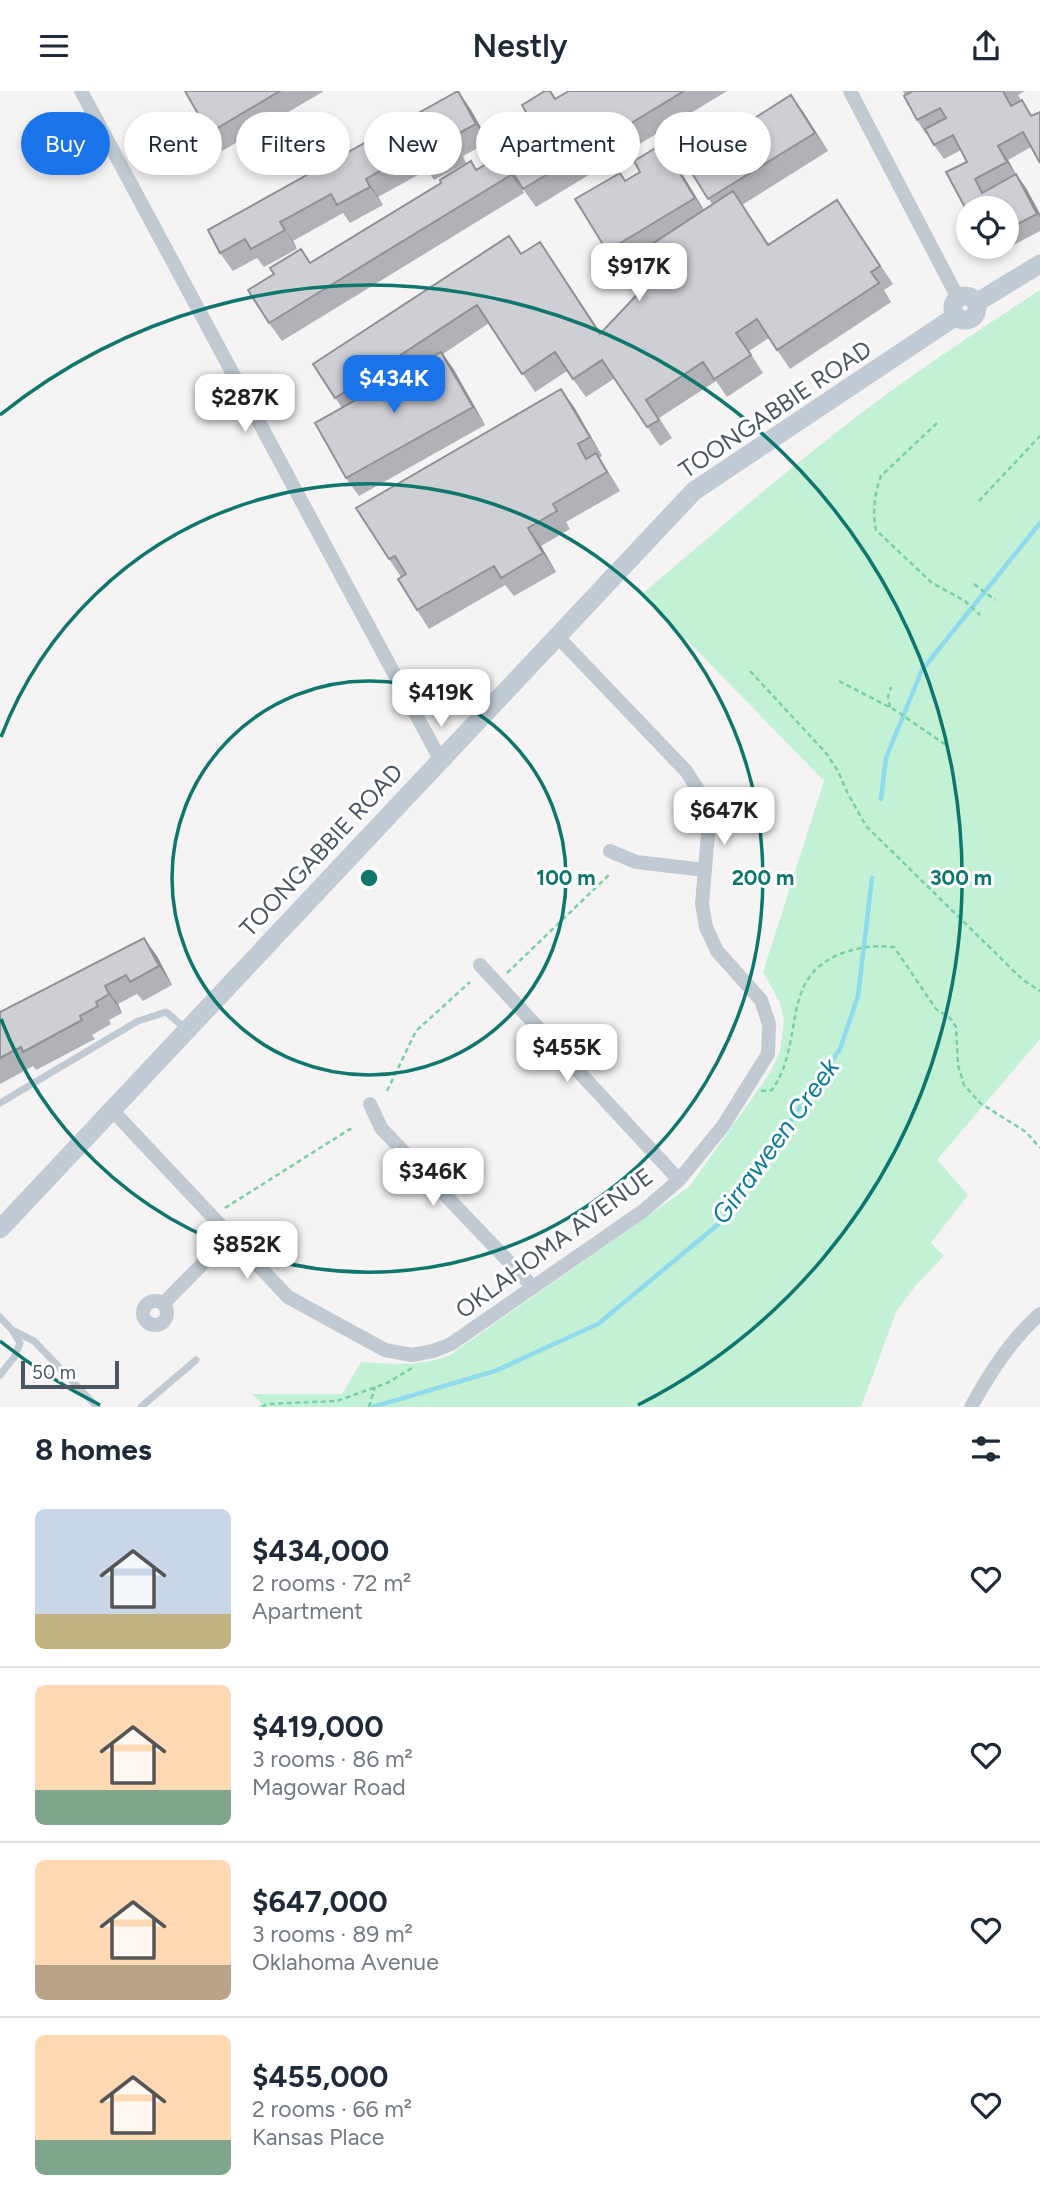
<!DOCTYPE html>
<meta charset="utf-8">
<style>
:root{--surface:#fff;--page:#f2f2f3;--text:#1f2937;--muted:#747a83;--line:#e0e1e3;--accent:#1a73e8}
body{margin:0;font-family:Figtree,sans-serif;background:var(--page);color:var(--text);height:100vh;display:flex;flex-direction:column;font-size:26px;white-space:nowrap}
*{box-sizing:border-box;margin:0}
p{font-size:23px;color:var(--muted)}
.icon{flex:none;width:38px;height:38px;fill:none;stroke:currentColor;stroke-width:2;stroke-linecap:round;stroke-linejoin:round}
.map{position:relative;height:1316px;overflow:hidden}
.details{display:flex;flex-direction:column;background:var(--surface);flex:1}
.details>*{flex:none}
.hud{position:absolute;left:21px;top:21px;width:999px;height:63px;display:flex;gap:14px}
.fabs{position:absolute;left:956px;top:105px;display:grid;gap:14px}
.fabs a{display:grid;place-items:center;width:63px;height:63px;border-radius:50%;background:var(--surface);box-shadow:0 4px 10px #0003;font-size:35px}
.scale{position:absolute;left:21px;bottom:18px;width:98px;box-sizing:border-box;padding-left:7px;border:4px solid #4a5661;border-top:0;font-size:19px;line-height:24px;white-space:nowrap;color:#4a5661;-webkit-text-stroke:5px #fff;paint-order:stroke}
.price{position:absolute;translate:-50% -60px;padding:0 16px;border-radius:14px;background:#fff;color:#222;font-size:23px;line-height:46px;filter:drop-shadow(0 2px 4px #0008)}
.price::after{content:'';position:absolute;left:50%;top:42px;width:21px;height:16px;margin-left:-10px;background:inherit;clip-path:polygon(0 0,100% 0,50% 100%)}
.price.selected{background:var(--accent);color:#fff}
ul{padding:0;list-style:none}
li{display:flex;align-items:center;gap:21px;height:175px;padding:0 35px}
li+li{border-top:2px solid var(--line)}
li span{display:grid;place-items:center;flex:none;width:196px;height:140px;border-radius:10px;color:#555}
li>.icon{margin-inline-start:auto}
span .icon{width:84px;height:84px;fill:#fffc;stroke-width:1}
li b{font-size:30px}
h2{display:flex;justify-content:space-between;align-items:center;height:84px;padding:0 35px;font-size:30px}
.chip{padding:0 24px;border-radius:32px;background:var(--surface);box-shadow:0 4px 10px #0003;font-size:24px;line-height:63px}
.chip.selected{background:var(--accent);color:#fff}
header{display:flex;justify-content:space-between;align-items:center;height:91px;padding:0 35px;background:var(--surface);font-size:32px;font-weight:600}
.map>svg:first-child{display:block}
.green{fill:#c3f1d5}
.lines{fill:none;stroke-linecap:round;stroke-linejoin:round}
.stream{stroke:#90daee;stroke-width:4.5}
.path{stroke:#7ad0a6;stroke-width:2.5;stroke-dasharray:5 3.5;stroke-linecap:butt}
.lane{stroke:#c1cad2;stroke-width:7}
.street{stroke:#c1cad2;stroke-width:14}
.secondary{stroke:#c1cbd6;stroke-width:19}
.wall{fill:#b0b2b7}
.shaded-wall{fill:#909195}
.building{fill:#cdcfd5;stroke:#909195;stroke-width:2}
.ring{fill:none;stroke:#0f766e;stroke-width:3.5}
.labels{text-anchor:middle;dominant-baseline:central;stroke-width:6;stroke-linejoin:round;paint-order:stroke}
.street-label{font-size:24px;fill:#4a5661;stroke:#fff}
.water-label{font-size:26px;font-style:italic;fill:#0c7c9b;stroke:#fff}
.centre{fill:#0f766e;stroke:#fff;stroke-width:3.5}
.ring-label{font-size:21px;text-anchor:middle;font-weight:bold;fill:#0f766e;stroke:#fff;stroke-width:6;stroke-linejoin:round;paint-order:stroke}
</style>
<header><svg class="icon" aria-label="menu" viewBox="0 0 24 24"><path d="M4 6h16M4 12h16M4 18h16"/></svg>Nestly<svg class="icon" aria-label="share" viewBox="0 0 24 24"><path d="M12 15V3M7 8l5-5 5 5M5 13v7h14v-7"/></svg></header>
<div class="map">
<svg width="1040" height="1316" viewBox="0 0 1040 1316">
<rect width="100%" height="100%" fill="#f5f3f3"/>
<path class="green" d="M1040 199V948L937 1069 968 1104 931 1152 944 1165 916 1194 896 1221 861 1316H257L262 1313 252 1303H342L361 1271C392 1273 420 1276 450 1264L689 1096 770 982 780 960 784 929 780 912 763 881 824 690 642 503C714 442 785 380 860 323 918 279 979 239 1040 199Z"/>
<g class="lines">
<path class="stream" d="M881 708 886 667 922 579 1040 432
M373 1316 495 1280 598 1233 721 1131 840 958 858 905 872 787"/>
<path class="path" d="M937 332 881 385C875 400 872 423 876 439L932 492 965 510 980 524
M979 410 1040 345
M974 493 995 509
M750 580 826 662 838 680 847 701 866 735 1022 888 1040 900
M839 590 895 619 946 654
M890 616 888 605 891 596
M507 882 611 782
M387 1000 416 940 470 891
M761 1000 772 999C778 990 783 980 786 969 799 926 790 884 840 863 859 856 873 854 894 856L936 918 950 927 956 936 958 974 964 994 980 1012 1026 1041 1040 1057
M225 1117 350 1038 353 1042
M262 1316 267 1313 337 1310 387 1292 412 1277
M369 1316 375 1296"/>
<path class="lane" d="M0 1012 138 930 166 921 186 938
M0 1226 12 1239 20 1252 15 1265 0 1284
M12 1239 34 1250 97 1316
M141 1316 196 1269"/>
<path class="street" d="M81 0 440 668
M850 0 958 207
M610 760 636 771 705 779
M480 874 679 1089
M370 1013 381 1037 533 1196
M112 1019 288 1206 385 1259 412 1264 433 1260 451 1253 643 1120 679 1089 723 1035 768 963 769 933 761 909 717 860 706 836 702 813 708 743 706 723 699 700 686 680 557 545
M143 1222a12 12 0 1 1 24 0a12 12 0 1 1-24 0Z
M163 1213 229 1146
M971 1316C989 1283 1011 1248 1040 1223"/>
<path class="secondary" d="M953 217a12 12 0 1 1 24 0a12 12 0 1 1-24 0Z
M976 212 1040 173
M0 1138 694 400 956 225"/>
</g>
<path class="wall" d="M185 0H324L222 60 209 42Z
M458 0 471 19 489 51 463 65 466 72 434 89 427 79 378 106 383 114 350 132 343 122 293 150 297 158 264 176 257 167 233 180 220 162Z
M550 0 556 8 569 0H727L536 116 523 98 499 24 506 34 526 21Z
M903 0H1025L1018 4 1021 9 1012 13 1031 56 1008 69 1016 84 1026 97 1040 123V140L993 165 986 156H1006V117H968L967 71 961 59 944 68 934 54 928 42 926 43 917 29Z
M791 4 828 60 742 114 769 153 849 127 893 193 884 199 891 211 790 278 769 247 749 260 763 282 727 306 716 290 659 327 672 347 660 355 615 287 586 306 567 280 535 301 489 232 443 263 454 279 485 334 359 405 346 387 342 317 313 273 522 163 540 151 601 242 646 195 639 189 628 174 620 179 607 160 620 82 625 90 640 81 662 53 675 71 704 119 712 113 685 71Z
M477 79 513 83 524 102 282 250 269 232 311 172Z
M561 298 574 316 602 365 599 367 620 400 566 431 570 438 541 455 556 481 514 505 505 494 429 538 417 519 401 486 389 468Z
M157 865 172 894 143 910 137 903 118 913 122 922 109 929 111 933 92 944 95 948 36 979 33 975 0 993V921Z"/>
<path class="shaded-wall" d="M458 0 471 19 489 51 476 33Z
M791 4 804 22 828 60 815 42Z
M662 53 675 71 708 126 695 107Z
M998 55 1008 69 1017 85 1007 71Z
M500 65 513 83 524 102 511 84Z
M1016 83 1026 97 1040 123V127Z
M366 88 378 106 383 114 370 96Z
M280 131 293 150 297 158 285 139Z
M441 261 454 279 485 334 473 316Z
M561 298 574 316 602 365 590 346Z
M596 362 620 400 607 381Z
M528 437 541 455 556 481 543 462Z
M144 847 157 865 172 894 159 875Z
M105 895 118 913 122 922 109 903Z"/>
<path class="building" d="M185 0H280L209 42Z
M458 0 476 33 450 47 453 53 421 71 415 60 366 88 370 96 337 114 331 103 280 131 285 139 251 158 245 148 220 162 208 139Z
M545 0H550L555 8 569 0H684L523 98 484 34 499 24 505 34 526 21 522 14Z
M913 0H1003L1011 15 1022 9 1031 25 1040 21V72L1023 41 998 55 1007 71 975 88 982 102 1016 83 1037 123 1006 139V117H968V122L946 81 967 71 953 44 934 54 925 38 946 27 940 17 917 29 904 5Z
M791 4 815 42 708 108 685 71Z
M662 53 695 107 607 160 575 108 620 82 625 90 640 81 634 70Z
M500 65 511 84 269 232 248 199 274 183 270 177 301 158 310 172 441 92 440 89 471 70 476 79Z
M733 100 768 154 837 109 880 175 871 181 879 192 777 259 757 228 736 242 751 264 714 288 703 271 646 309 659 329 647 336 602 269 573 288 555 261 522 283 477 214 335 307 313 273 509 145 521 163 540 151 600 243 649 191 626 170Z
M441 261 473 316 346 387 315 332Z
M561 298 590 346 578 353 586 368 596 362 607 381 553 413 557 420 528 437 543 462 501 487 494 475 417 519 398 488 406 483 395 465 389 468 356 417Z
M144 847 159 875 130 891 126 884 105 895 109 903 96 911 98 915 80 925 82 929 23 961 21 956 0 967V921Z"/>
<g class="ring">
<circle cx="369" cy="787" r="197"/>
<path d="M1 646A394 394 0 1 1 1 928"/>
<path d="M100 1314A592 592 0 0 1 0 1250M0 324A592 592 0 1 1 638 1314"/>
</g>
<g class="labels">
<g class="street-label">
<text transform="translate(775 318) rotate(-34)">TOONGABBIE ROAD</text>
<text transform="translate(321 759) rotate(-47)">TOONGABBIE ROAD</text>
<text transform="translate(554 1152) rotate(-36)">OKLAHOMA AVENUE</text>
</g>
<g class="water-label">
<text transform="translate(775 1050) rotate(-54)">Girraween Creek</text>
</g>
</g>
<circle cx="369" cy="787" r="10" class="centre"/>
<g class="ring-label">
<text x="566" y="794">100 m</text>
<text x="763" y="794">200 m</text>
<text x="961" y="794">300 m</text>
</g>
</svg>
<div class="fabs">
<a><svg class="icon" aria-label="locate" viewBox="0 0 24 24"><circle cx="12" cy="12" r="6"/><path d="M12 2v4M12 18v4M2 12h4M18 12h4"/></svg></a>
</div>
<div class="scale">50 m</div>
<b class="price" style="left:639px;top:212px">$917K</b>
<b class="price selected" style="left:394px;top:324px">$434K</b>
<b class="price" style="left:245px;top:343px">$287K</b>
<b class="price" style="left:441px;top:638px">$419K</b>
<b class="price" style="left:724px;top:756px">$647K</b>
<b class="price" style="left:567px;top:993px">$455K</b>
<b class="price" style="left:433px;top:1117px">$346K</b>
<b class="price" style="left:247px;top:1190px">$852K</b>
<div class="hud">
<a class="chip selected">Buy</a>
<a class="chip">Rent</a>
<a class="chip">Filters</a>
<a class="chip">New</a>
<a class="chip">Apartment</a>
<a class="chip">House</a>
</div>
</div>
<section class="details">
<h2>8 homes<svg class="icon" aria-label="filters" viewBox="0 0 24 24"><path d="M4 7h16M4 17h16"/><circle cx="9" cy="7" r="2"/><circle cx="15" cy="17" r="2"/></svg></h2>
<ul>
<li><span style="background:linear-gradient(#c9d6e8 75%,#c2b280 0)"><svg class="icon" aria-label="home" viewBox="0 0 24 24"><path d="M3 11l9-7 9 7M6 9v11h12V9"/></svg></span><div><b>$434,000</b><p>2 rooms · 72 m²</p><p>Apartment</p></div><svg class="icon" aria-label="heart" viewBox="0 0 24 24"><path d="M12 20l-8-8c-3-5 5-10 8-4 3-6 11-1 8 4z"/></svg></li>
<li><span style="background:linear-gradient(#ffd9b3 75%,#7fa58c 0)"><svg class="icon" aria-label="home" viewBox="0 0 24 24"><path d="M3 11l9-7 9 7M6 9v11h12V9"/></svg></span><div><b>$419,000</b><p>3 rooms · 86 m²</p><p>Magowar Road</p></div><svg class="icon" aria-label="heart" viewBox="0 0 24 24"><path d="M12 20l-8-8c-3-5 5-10 8-4 3-6 11-1 8 4z"/></svg></li>
<li><span style="background:linear-gradient(#ffd9b3 75%,#b9a48a 0)"><svg class="icon" aria-label="home" viewBox="0 0 24 24"><path d="M3 11l9-7 9 7M6 9v11h12V9"/></svg></span><div><b>$647,000</b><p>3 rooms · 89 m²</p><p>Oklahoma Avenue</p></div><svg class="icon" aria-label="heart" viewBox="0 0 24 24"><path d="M12 20l-8-8c-3-5 5-10 8-4 3-6 11-1 8 4z"/></svg></li>
<li><span style="background:linear-gradient(#ffd9b3 75%,#7fa58c 0)"><svg class="icon" aria-label="home" viewBox="0 0 24 24"><path d="M3 11l9-7 9 7M6 9v11h12V9"/></svg></span><div><b>$455,000</b><p>2 rooms · 66 m²</p><p>Kansas Place</p></div><svg class="icon" aria-label="heart" viewBox="0 0 24 24"><path d="M12 20l-8-8c-3-5 5-10 8-4 3-6 11-1 8 4z"/></svg></li>
</ul>
</section>
